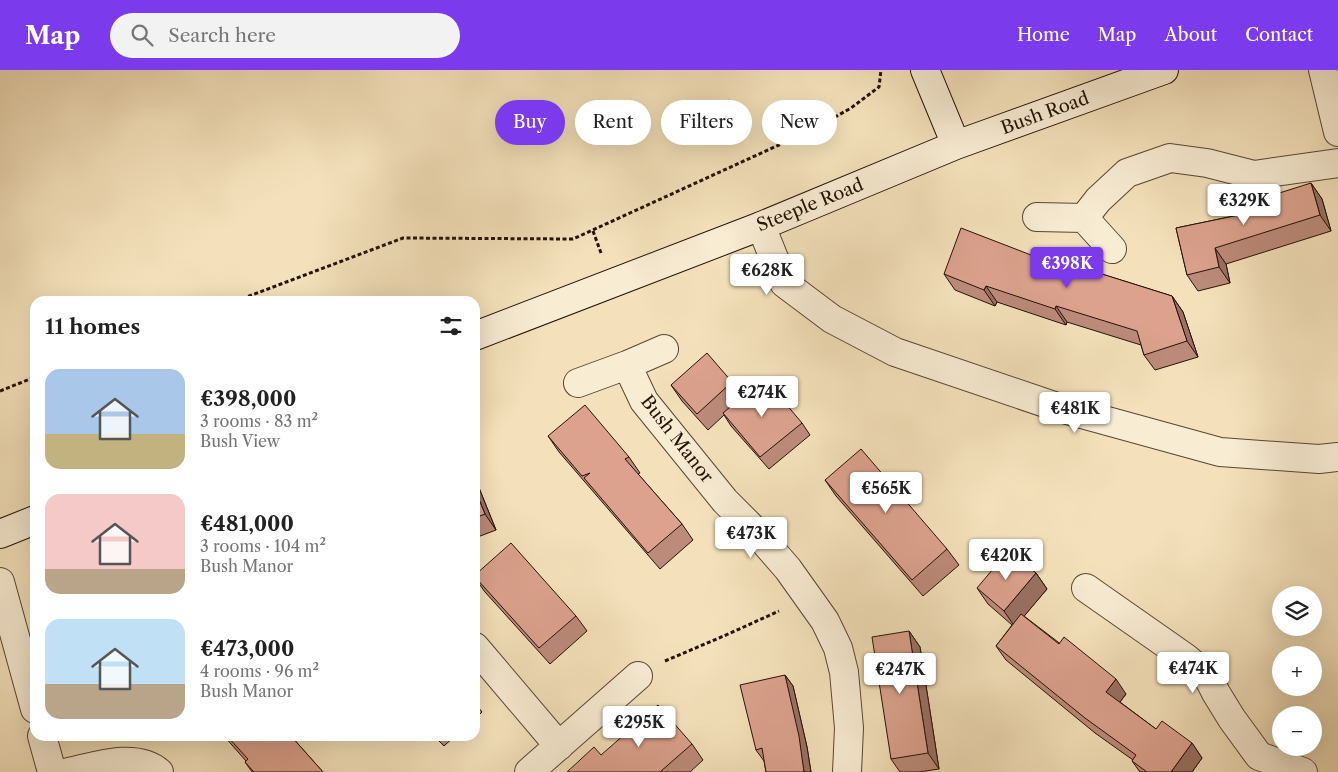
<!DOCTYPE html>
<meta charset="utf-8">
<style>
:root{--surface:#fff;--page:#f2f2f2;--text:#222;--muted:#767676;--accent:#7c3aed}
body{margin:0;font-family:"Libre Caslon Text",serif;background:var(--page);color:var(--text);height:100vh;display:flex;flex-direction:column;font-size:19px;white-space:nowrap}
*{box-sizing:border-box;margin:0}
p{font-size:16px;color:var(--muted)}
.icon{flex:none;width:28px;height:28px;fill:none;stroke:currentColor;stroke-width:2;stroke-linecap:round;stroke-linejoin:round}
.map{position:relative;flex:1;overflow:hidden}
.sheet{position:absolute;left:30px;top:226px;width:450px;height:445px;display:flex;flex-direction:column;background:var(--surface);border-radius:15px;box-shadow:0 5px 20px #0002}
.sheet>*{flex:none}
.guide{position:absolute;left:495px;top:30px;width:475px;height:45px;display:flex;gap:10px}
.buttons{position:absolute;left:1272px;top:516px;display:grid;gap:10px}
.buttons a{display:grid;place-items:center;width:50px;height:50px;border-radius:50%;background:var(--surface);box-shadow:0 5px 20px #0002;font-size:25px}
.price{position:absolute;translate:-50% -42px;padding:0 11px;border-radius:5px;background:#fff;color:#222;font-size:16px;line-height:32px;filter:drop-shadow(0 1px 2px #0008)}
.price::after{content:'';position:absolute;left:50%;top:30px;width:15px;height:11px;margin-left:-8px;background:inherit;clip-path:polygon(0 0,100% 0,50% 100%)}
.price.current{background:var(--accent);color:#fff}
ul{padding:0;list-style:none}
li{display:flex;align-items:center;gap:15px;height:125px;padding:0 15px}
li span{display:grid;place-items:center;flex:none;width:140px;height:100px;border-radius:15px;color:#555}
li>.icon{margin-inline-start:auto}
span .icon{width:60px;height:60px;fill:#fffc;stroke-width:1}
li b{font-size:21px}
h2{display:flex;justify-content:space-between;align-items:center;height:60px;padding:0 15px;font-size:21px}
.chip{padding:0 18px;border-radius:22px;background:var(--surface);box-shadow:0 5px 20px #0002;font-size:18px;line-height:45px}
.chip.current{background:var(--accent);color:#fff}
header{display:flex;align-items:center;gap:30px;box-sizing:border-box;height:70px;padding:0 25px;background:var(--accent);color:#fff}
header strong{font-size:24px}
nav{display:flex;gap:28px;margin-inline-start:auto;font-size:18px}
.search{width:350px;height:45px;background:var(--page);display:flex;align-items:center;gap:12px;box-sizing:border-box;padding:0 18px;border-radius:28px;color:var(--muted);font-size:19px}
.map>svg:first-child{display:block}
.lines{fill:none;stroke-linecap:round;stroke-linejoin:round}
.street-casing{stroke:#574635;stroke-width:30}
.secondary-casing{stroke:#231208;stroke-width:30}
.path{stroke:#231208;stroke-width:3;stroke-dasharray:4 2.5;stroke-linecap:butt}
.street{stroke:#f8ecd3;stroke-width:28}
.secondary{stroke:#f8ecd3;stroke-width:28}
.wall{fill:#bd8b7a;stroke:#231208}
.shaded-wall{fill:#9a7163;stroke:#231208}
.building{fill:#dca28e;stroke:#231208}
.labels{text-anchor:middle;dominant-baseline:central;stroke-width:4;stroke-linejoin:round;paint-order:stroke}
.street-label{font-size:18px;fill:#231208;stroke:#f8ecd3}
</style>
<header>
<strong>Map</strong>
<div class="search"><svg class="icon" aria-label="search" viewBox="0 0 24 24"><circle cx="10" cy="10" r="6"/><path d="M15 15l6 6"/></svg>Search here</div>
<nav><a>Home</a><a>Map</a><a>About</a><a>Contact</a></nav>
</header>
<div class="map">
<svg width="1338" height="702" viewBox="0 0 1338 702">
<rect width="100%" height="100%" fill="#f4e1bb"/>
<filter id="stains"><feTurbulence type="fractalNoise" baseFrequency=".004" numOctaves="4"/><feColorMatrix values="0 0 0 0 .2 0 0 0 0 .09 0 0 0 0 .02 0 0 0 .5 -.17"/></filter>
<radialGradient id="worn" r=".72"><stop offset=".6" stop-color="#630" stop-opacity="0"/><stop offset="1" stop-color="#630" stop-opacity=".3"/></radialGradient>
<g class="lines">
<defs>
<path id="street" d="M1323 0 1338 62
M1037 147 1084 148 1112 179
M1084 148 1098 130 1127 103 1170 88 1207 93 1254 105 1338 93
M761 156 784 213 832 249 895 282 1060 338 1220 382 1319 389 1338 387
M627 295 644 331 725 431 755 461 788 499 825 551 838 578 844 602 849 658 847 702
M578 313 627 295 664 279
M0 512 35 639
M1086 518 1186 588 1203 602 1210 611 1216 623 1232 649 1259 686 1303 702
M475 577 559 676
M42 666 52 702
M69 702C96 696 136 682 159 702
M529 702 638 606"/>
<path id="secondary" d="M925 0 956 75
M475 266 761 156 956 75 1164 0
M0 464 35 450"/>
</defs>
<use href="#street" class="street-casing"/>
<use href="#secondary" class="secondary-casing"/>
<path class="path" d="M593 161 601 183
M236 231 403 168 573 169 814 59 851 38 879 17 881 0
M0 321 35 307
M665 591 726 565 779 541"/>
<use href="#street" class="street"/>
<use href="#secondary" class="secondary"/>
</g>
<path class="wall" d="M1311 113 1322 129 1331 161 1226 194 1230 213 1198 221 1187 205 1176 158 1258 141Z
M1031 185 1070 192 1073 195 1172 226 1183 242 1198 287 1155 300 1144 285 1141 275 1067 252 1066 255 997 232 995 236 955 220 944 204Z
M732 312 743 327 802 353 810 365 769 399 731 356 724 345 708 360 682 331 671 315Z
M548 366 629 387 640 403 638 404 682 454 693 470 660 499 559 382Z
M475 408 496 460 475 468Z
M825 410 947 479 959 495 923 526 836 426Z
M1036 503 1047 519 1024 546 1126 624 1120 632 1156 659 1192 673 1202 688 1192 702H1140L1132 691 1133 690 1095 663 1006 590 996 576 1012 555 988 534 977 518Z
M475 508 576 546 587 561 550 594 485 522Z
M909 561 920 577 939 699 919 702H900L891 689Z
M785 605 793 616 807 677 811 702H766L764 691 756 680Z
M475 633 482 642 475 649Z
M224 666H291L323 702H252L245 692 246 691Z
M434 666H455L444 676Z
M692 674 703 690 690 702H567L601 685Z"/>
<path class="shaded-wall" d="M1311 113 1322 129 1331 161 1320 145Z
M1215 178 1226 194 1230 213 1219 197Z
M986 216 997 232 995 236 984 220Z
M1172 226 1183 242 1198 287 1187 271Z
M1056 236 1067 252 1066 255 1055 239Z
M475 408 496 460 485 444 475 420Z
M1036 503 1047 519 1015 557 1004 541Z
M909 561 920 577 939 699 928 683Z
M785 605 793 616 807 677 811 702H804Z
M1116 609 1126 624 1116 637 1106 622Z
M1192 673 1202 688 1192 702H1171Z"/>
<path class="building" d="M1311 113 1320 145 1215 178 1219 197 1187 205 1176 158 1258 141 1254 131Z
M961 158 1031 185 1033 180 1070 192V194L1172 226 1187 271 1144 285 1137 261 1056 236 1055 239 986 216 984 220 944 204Z
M707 283 732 312 697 344 671 315Z
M764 308 802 353 760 387 723 343Z
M585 335 629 387 625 389 682 454 648 483 584 408 590 403 582 406 548 366Z
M861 379 947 479 912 510 825 410Z
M475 420 485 444 475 448Z
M511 473 576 546 539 578 475 507V505Z
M1009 480 1036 503 1004 541 977 518Z
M1021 544 1059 574 1064 567 1116 609 1106 622 1156 659 1162 651 1192 673 1171 702H1147L1132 691 1136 685 1085 648 996 576Z
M909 561 928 683 891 689 872 567Z
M785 605 799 666 804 702H766L762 678 756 680 740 615Z
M658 635 692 674 660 702H567L594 677 601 685Z
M227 666H291L323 702H254L245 692 248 689Z"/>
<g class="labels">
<g class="street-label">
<text transform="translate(1045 43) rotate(-20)">Bush Road</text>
<text transform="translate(810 135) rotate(-22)">Steeple Road</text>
<text transform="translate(677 369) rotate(52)">Bush Manor</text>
</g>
</g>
<rect width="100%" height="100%" filter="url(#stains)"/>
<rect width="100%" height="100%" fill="url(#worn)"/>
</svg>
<div class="buttons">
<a><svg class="icon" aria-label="layers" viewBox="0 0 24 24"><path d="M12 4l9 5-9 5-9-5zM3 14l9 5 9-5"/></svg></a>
<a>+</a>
<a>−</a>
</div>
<b class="price" style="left:1244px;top:156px">€329K</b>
<b class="price current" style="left:1067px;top:219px">€398K</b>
<b class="price" style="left:767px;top:226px">€628K</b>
<b class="price" style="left:762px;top:348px">€274K</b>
<b class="price" style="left:1075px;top:364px">€481K</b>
<b class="price" style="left:886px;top:444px">€565K</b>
<b class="price" style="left:751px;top:489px">€473K</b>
<b class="price" style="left:1006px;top:511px">€420K</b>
<b class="price" style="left:1193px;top:624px">€474K</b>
<b class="price" style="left:900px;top:625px">€247K</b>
<b class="price" style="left:639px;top:678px">€295K</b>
<div class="guide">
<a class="chip current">Buy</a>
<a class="chip">Rent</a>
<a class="chip">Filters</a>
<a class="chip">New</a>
</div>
<section class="sheet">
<h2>11 homes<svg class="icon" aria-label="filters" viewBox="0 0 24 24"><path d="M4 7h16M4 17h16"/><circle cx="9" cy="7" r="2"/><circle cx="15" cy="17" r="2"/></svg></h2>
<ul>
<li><span style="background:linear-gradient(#a9c7e8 65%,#c2b280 0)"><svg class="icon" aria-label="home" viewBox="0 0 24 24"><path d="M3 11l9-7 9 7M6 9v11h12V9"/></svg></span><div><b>€398,000</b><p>3 rooms · 83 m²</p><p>Bush View</p></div></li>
<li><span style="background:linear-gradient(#f6c9c9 75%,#b9a48a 0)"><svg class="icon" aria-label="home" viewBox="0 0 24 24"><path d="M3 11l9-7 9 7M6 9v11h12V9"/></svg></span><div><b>€481,000</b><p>3 rooms · 104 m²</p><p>Bush Manor</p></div></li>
<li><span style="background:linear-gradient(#bfe0f5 65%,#b9a48a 0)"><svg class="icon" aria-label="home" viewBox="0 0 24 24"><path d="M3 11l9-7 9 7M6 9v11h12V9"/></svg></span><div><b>€473,000</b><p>4 rooms · 96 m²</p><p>Bush Manor</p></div></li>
</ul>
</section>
</div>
